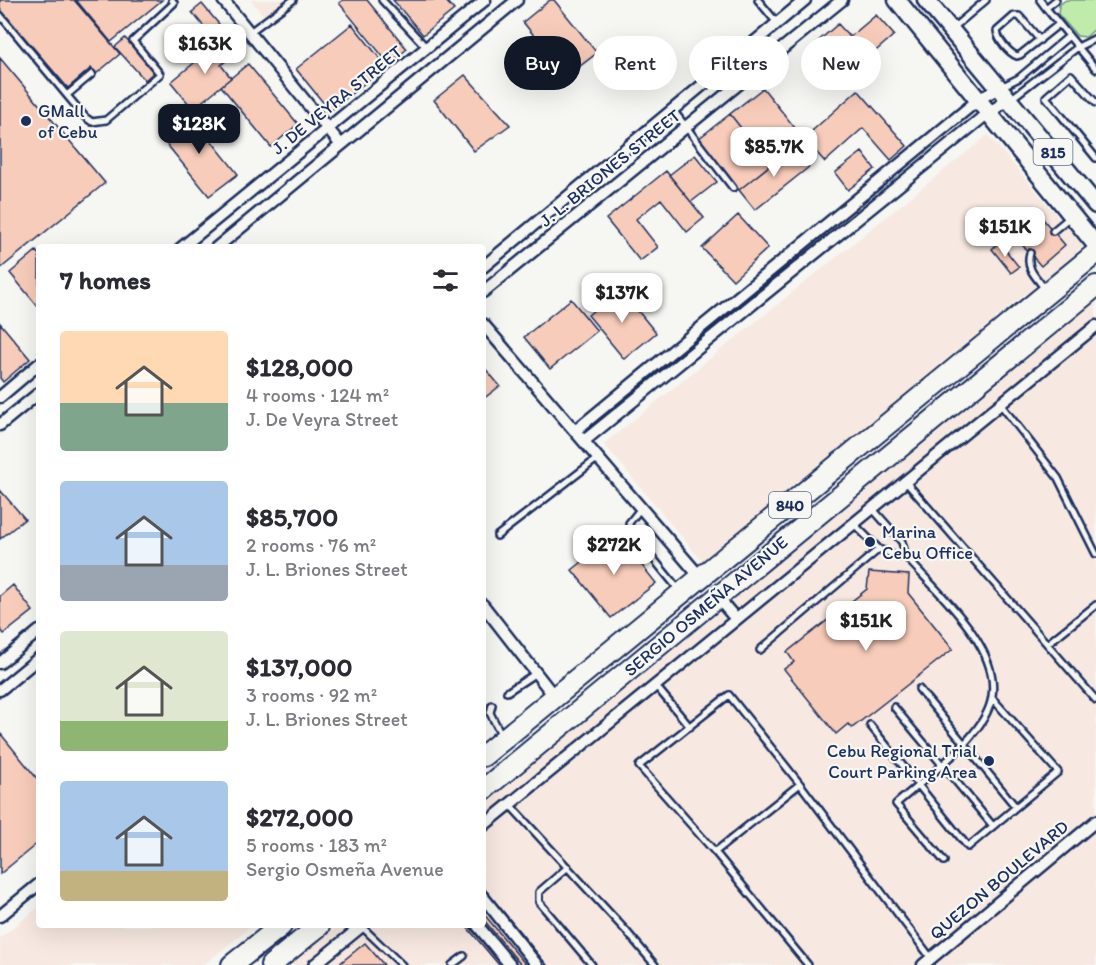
<!DOCTYPE html>
<meta charset="utf-8">
<style>
:root{--surface:#fff;--page:#f2f2f3;--text:#2b2b33;--muted:#7c7c81;--accent:#111827}
body{margin:0;font-family:Itim,sans-serif;background:var(--page);color:var(--text);height:100vh;display:flex;flex-direction:column;font-size:22px;white-space:nowrap}
*{box-sizing:border-box;margin:0}
p{font-size:20px;color:var(--muted)}
.icon{flex:none;width:33px;height:33px;fill:none;stroke:currentColor;stroke-width:2;stroke-linecap:round;stroke-linejoin:round}
.map{position:relative;flex:1;overflow:hidden}
.details{position:absolute;left:36px;top:244px;width:450px;height:684px;display:flex;flex-direction:column;background:var(--surface);border-radius:6px;box-shadow:0 6px 24px #0002}
.details>*{flex:none}
.guide{position:absolute;left:504px;top:36px;width:501px;height:54px;display:flex;gap:12px}
.price{position:absolute;translate:-50% -51px;padding:0 14px;border-radius:12px;background:#fff;color:#222;font-size:20px;line-height:39px;filter:drop-shadow(0 2px 3px #0008)}
.price::after{content:'';position:absolute;left:50%;top:36px;width:18px;height:14px;margin-left:-9px;background:inherit;clip-path:polygon(0 0,100% 0,50% 100%)}
.price.active{background:var(--accent);color:#fff}
ul{padding:0;list-style:none}
li{display:flex;align-items:center;gap:18px;height:150px;padding:0 24px}
li span{display:grid;place-items:center;flex:none;width:168px;height:120px;border-radius:6px;color:#555}
li>.icon{margin-inline-start:auto}
span .icon{width:72px;height:72px;fill:#fffc;stroke-width:1}
li b{font-size:26px}
h2{display:flex;justify-content:space-between;align-items:center;height:72px;padding:0 24px;font-size:26px}
.pill{padding:0 21px;border-radius:27px;background:var(--surface);box-shadow:0 6px 24px #0002;font-size:21px;line-height:54px}
.pill.active{background:var(--accent);color:#fff}
.map>svg:first-child{display:block}
.built{fill:#f7e9e1}
.green{fill:#bfecaa;stroke:#6d8e84;stroke-width:1.5}
.building{fill:#f8ccba;stroke:#1b2f5e;stroke-width:1.5}
.lines{fill:none;stroke-linecap:round;stroke-linejoin:round}
.lane-casing{stroke:#1b2f5e;stroke-width:10}
.street-casing{stroke:#1b2f5e;stroke-width:15}
.primary-casing{stroke:#1b2f5e;stroke-width:21}
.highway-casing{stroke:#1b2f5e;stroke-width:24}
.lane{stroke:#f6f6f2;stroke-width:5}
.street{stroke:#f6f6f2;stroke-width:10}
.primary{stroke:#f6f6f2;stroke-width:16}
.highway{stroke:#f6f6f2;stroke-width:20}
.poi-dot{fill:#1b2f5e;stroke:#f6f6f2;stroke-width:2}
.labels{text-anchor:middle;dominant-baseline:central;stroke-width:4.5;stroke-linejoin:round;paint-order:stroke}
.shield{fill:#f6f6f2;stroke:#5d6b8a;stroke-width:1.5}
.shield-label{font-size:16px;font-weight:bold;fill:#1b2f5e}
.street-label{font-size:18px;fill:#1b2f5e;stroke:#f6f6f2}
.poi-label{font-size:18px;fill:#1b2f5e;stroke:#f6f6f2;text-anchor:start}
</style>
<div class="map">
<svg width="1096" height="965" viewBox="0 0 1096 965">
<rect width="100%" height="100%" fill="#f6f6f2"/>
<filter id="ink" filterUnits="userSpaceOnUse"><feTurbulence type="fractalNoise" baseFrequency=".0167" numOctaves="2"/><feDisplacementMap in="SourceGraphic" scale="12" xChannelSelector="R" yChannelSelector="G"/><feConvolveMatrix kernelMatrix="1 2 1 2 8 2 1 2 1" color-interpolation-filters="sRGB"/></filter>
<g filter="url(#ink)">
<path class="built" d="M251 0H302L270 24Z
M988 135 1083 246 1077 251 1079 255 1028 295 1026 293 703 562 604 444Z
M1096 302V965H290L338 926H483V806Z
M39 907V926H252L203 965H0V938Z"/>
<path class="green" d="M1066 0H1096V28L1086 37 1077 36 1058 14 1059 5Z"/>
<path class="building" d="M0 0H74L120 54 96 74 91 68 68 88 0 9Z
M76 0H162L111 42Z
M343 0H367L407 49 389 64 339 3Z
M393 0H445L454 10 423 35Z
M550 0H554L597 53 567 76 523 22Z
M202 4 223 29 213 38 192 12Z
M876 15 894 35 846 77 816 43 838 24 850 37Z
M352 24 386 66 330 111 296 69Z
M125 38 155 71 145 80 115 47Z
M223 39 235 53 221 65 231 78 193 109 171 82Z
M0 58 105 183 0 269Z
M248 64 298 124 271 147 221 86Z
M465 75 510 125 474 151 434 100Z
M763 88 804 139 770 165 730 114Z
M858 90 907 146 891 160 863 128 825 162 804 138Z
M189 113 238 174 209 196 160 136Z
M730 114 770 165 739 190 698 139Z
M793 147 809 167 755 210 739 190Z
M862 152 875 169 848 190 835 173Z
M695 155 717 182 691 202 669 175Z
M666 171 704 218 687 232 661 199 636 219 658 247 640 261 606 219Z
M738 215 768 248 733 280 702 248Z
M1042 218 1065 245 1041 266 1017 239Z
M999 242 1019 267 1011 273 992 249Z
M36 251 39 255V308L10 273Z
M620 289 656 333 624 359 588 315Z
M571 299 597 331 550 369 524 337Z
M0 323 30 359 3 382 0 378Z
M483 366 500 386 483 399Z
M0 490 25 519 0 539Z
M617 534 656 583 611 618 572 570Z
M869 572 909 575 908 593 953 649 852 728 848 724 836 734 784 669 794 662 787 652 867 589Z
M13 585 33 611 4 634 0 629V596Z
M0 733 39 781V842L0 874Z
M483 887 547 965H544L483 891Z
M483 913 526 965H521L483 919Z
M466 926H469L502 965H499Z
M365 943 384 965H338Z"/>
<g class="lines">
<defs>
<path id="lane" d="M382 0 426 47
M758 0 777 23
M1040 0 1046 8
M1056 0 1046 8 1078 47 1096 38
M0 15 85 117 92 122 106 120 160 74 133 41 174 3 172 0
M953 28 986 0
M250 32 293 0
M1040 40 1019 16H1014L997 31C998 40 1009 53 1017 56L1020 55 1059 24
M1001 87 1019 78 1069 36
M67 95 92 74
M1012 98 1078 47 1096 69
M1096 103 1071 75 1046 97 1096 158
M673 110 733 188
M1053 231 1070 217
M1030 253C1025 269 1037 278 1046 290
M1001 405 1058 478 1096 554
M905 481 1096 700
M641 508 629 523 630 530 679 590
M872 508 902 542 906 557C937 592 1000 646 992 696 990 713 976 731 965 743 945 765 919 784 896 804L944 861
M497 536 598 458
M879 549 898 557H906
M1047 644 1096 605
M760 650 879 549 853 523
M655 685 690 727
M919 689 1015 806
M507 692 536 673
M492 705 490 713 501 734
M894 707 993 826
M870 725 968 847 1058 772 992 698
M800 784 715 852 808 965
M510 805 627 932 655 965
M715 852 639 766 729 695 800 784 931 958
M568 867 539 892V902L592 965
M361 926 402 965
M452 965 464 956"/>
<path id="street" d="M223 0 341 145
M181 248 485 0
M216 248 517 0
M483 267 805 0
M483 292 842 0
M483 324 701 578
M0 397 39 364
M0 425 39 393
M575 431 978 100 1000 87
M584 441 988 113 1010 99
M717 597 736 619
M483 605 554 696
M0 663 39 631
M0 690 39 658
M483 826 1096 326
M483 897 537 965
M0 916 39 884
M478 926 510 965
M314 965 362 926
M923 965 1096 821"/>
<path id="primary" d="M897 0 1096 245
M926 0 1096 205"/>
<path id="highway" d="M483 756 1096 253
M483 790 1096 286
M232 965 281 926
M271 965 319 926"/>
</defs>
<use href="#lane" class="lane-casing"/>
<use href="#street" class="street-casing"/>
<use href="#primary" class="primary-casing"/>
<use href="#highway" class="highway-casing"/>
<use href="#lane" class="lane"/>
<use href="#street" class="street"/>
<use href="#primary" class="primary"/>
<use href="#highway" class="highway"/>
</g>
</g>
<g class="poi-dot">
<circle cx="26" cy="121" r="6"/>
<circle cx="870" cy="542" r="6"/>
<circle cx="989" cy="761" r="6"/>
</g>
<g class="labels">
<g class="shield">
<rect x="1033.5" y="139" width="39" height="26" rx="4.5"/>
<rect x="769" y="492" width="42" height="26" rx="4.5"/>
</g>
<g class="shield-label">
<text x="1053" y="152">815</text>
<text x="790" y="505">840</text>
</g>
<g class="street-label">
<text transform="translate(337 100) rotate(-39)">J. DE VEYRA STREET</text>
<text transform="translate(610 168) rotate(-39)">J. L. BRIONES STREET</text>
<text transform="translate(706 606) rotate(-40)">SERGIO OSMEÑA AVENUE</text>
<text transform="translate(999 880) rotate(-40)">QUEZON BOULEVARD</text>
</g>
<g class="poi-label">
<text x="38" y="111">GMall<tspan x="38" dy="21">of Cebu</tspan></text>
<text x="882" y="532">Marina<tspan x="882" dy="21">Cebu Office</tspan></text>
<text x="977" y="751" text-anchor="end">Cebu Regional Trial<tspan x="977" dy="21">Court Parking Area</tspan></text>
</g>
</g>
</svg>
<b class="price" style="left:205px;top:75px">$163K</b>
<b class="price active" style="left:199px;top:155px">$128K</b>
<b class="price" style="left:774px;top:178px">$85.7K</b>
<b class="price" style="left:1005px;top:258px">$151K</b>
<b class="price" style="left:622px;top:324px">$137K</b>
<b class="price" style="left:614px;top:576px">$272K</b>
<b class="price" style="left:866px;top:652px">$151K</b>
<div class="guide">
<a class="pill active">Buy</a>
<a class="pill">Rent</a>
<a class="pill">Filters</a>
<a class="pill">New</a>
</div>
<section class="details">
<h2>7 homes<svg class="icon" aria-label="filters" viewBox="0 0 24 24"><path d="M4 7h16M4 17h16"/><circle cx="9" cy="7" r="2"/><circle cx="15" cy="17" r="2"/></svg></h2>
<ul>
<li><span style="background:linear-gradient(#ffd9b3 60%,#7fa58c 0)"><svg class="icon" aria-label="home" viewBox="0 0 24 24"><path d="M3 11l9-7 9 7M6 9v11h12V9"/></svg></span><div><b>$128,000</b><p>4 rooms · 124 m²</p><p>J. De Veyra Street</p></div></li>
<li><span style="background:linear-gradient(#a9c7e8 70%,#9aa5b1 0)"><svg class="icon" aria-label="home" viewBox="0 0 24 24"><path d="M3 11l9-7 9 7M6 9v11h12V9"/></svg></span><div><b>$85,700</b><p>2 rooms · 76 m²</p><p>J. L. Briones Street</p></div></li>
<li><span style="background:linear-gradient(#dfe7d0 75%,#8fb573 0)"><svg class="icon" aria-label="home" viewBox="0 0 24 24"><path d="M3 11l9-7 9 7M6 9v11h12V9"/></svg></span><div><b>$137,000</b><p>3 rooms · 92 m²</p><p>J. L. Briones Street</p></div></li>
<li><span style="background:linear-gradient(#a9c7e8 75%,#c2b280 0)"><svg class="icon" aria-label="home" viewBox="0 0 24 24"><path d="M3 11l9-7 9 7M6 9v11h12V9"/></svg></span><div><b>$272,000</b><p>5 rooms · 183 m²</p><p>Sergio Osmeña Avenue</p></div></li>
</ul>
</section>
</div>
